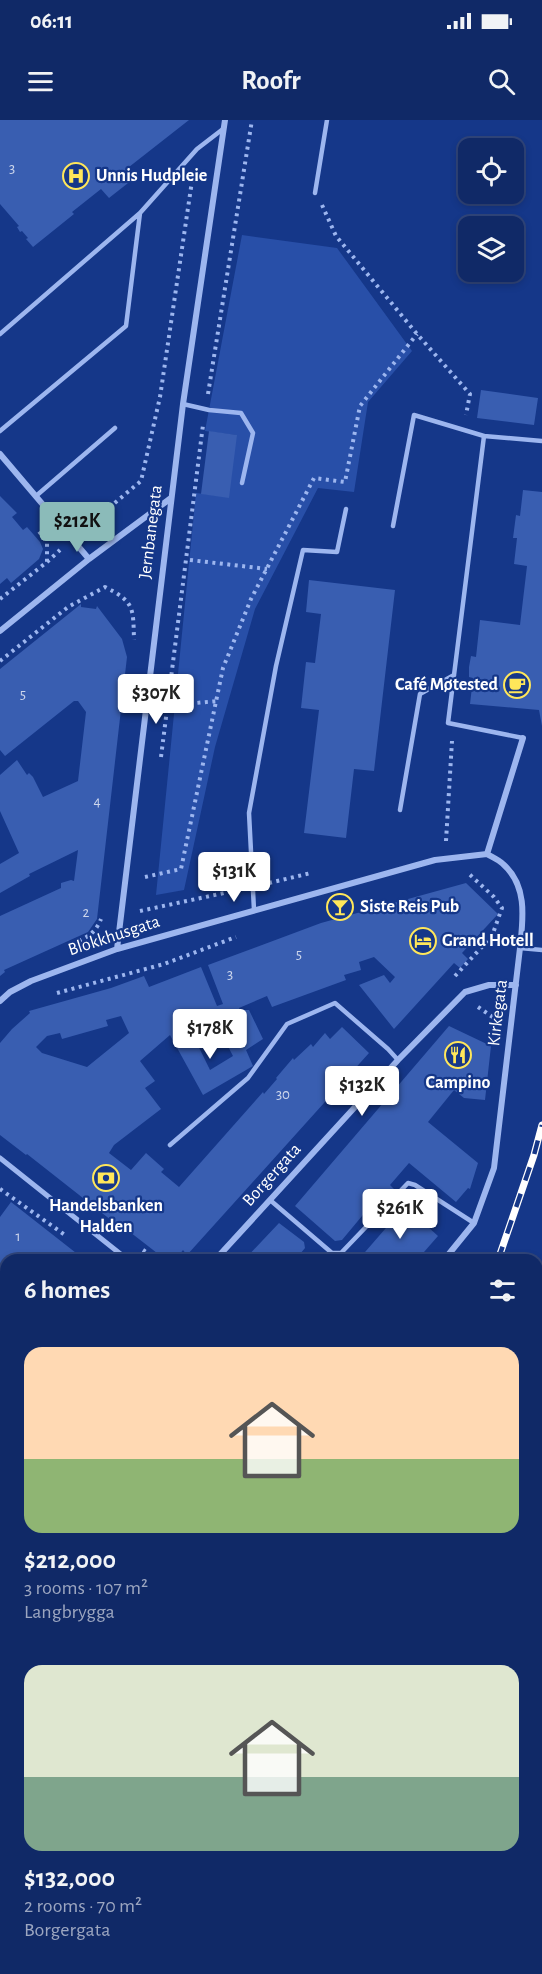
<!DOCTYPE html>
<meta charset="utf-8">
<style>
:root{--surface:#102967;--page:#1e3570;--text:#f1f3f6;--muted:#9ca6c0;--line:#30457b;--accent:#8bbbb9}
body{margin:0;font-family:"Alegreya Sans",sans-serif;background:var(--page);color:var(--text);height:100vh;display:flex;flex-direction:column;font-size:22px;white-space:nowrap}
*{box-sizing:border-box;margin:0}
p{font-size:20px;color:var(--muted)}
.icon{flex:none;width:33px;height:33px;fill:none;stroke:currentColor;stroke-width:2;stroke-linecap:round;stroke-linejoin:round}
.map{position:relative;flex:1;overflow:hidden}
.drawer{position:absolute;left:0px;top:1134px;width:543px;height:720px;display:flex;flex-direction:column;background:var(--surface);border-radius:18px 18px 0 0;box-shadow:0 3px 9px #0003,0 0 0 2px var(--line)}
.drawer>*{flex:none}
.buttons{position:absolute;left:458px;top:18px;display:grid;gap:12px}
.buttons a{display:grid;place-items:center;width:66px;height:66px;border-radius:12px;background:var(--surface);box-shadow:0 3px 9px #0003,0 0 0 2px var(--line);font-size:30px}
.price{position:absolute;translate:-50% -51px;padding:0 14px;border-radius:6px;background:#fff;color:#222;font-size:20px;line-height:39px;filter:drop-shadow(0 2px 3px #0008)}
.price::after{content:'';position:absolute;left:50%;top:36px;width:18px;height:14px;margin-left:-9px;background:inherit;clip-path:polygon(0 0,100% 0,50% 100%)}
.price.selected{background:var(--accent);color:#111}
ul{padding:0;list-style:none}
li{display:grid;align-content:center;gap:12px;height:318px;padding:0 24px}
li span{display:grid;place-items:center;height:186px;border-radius:18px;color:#555}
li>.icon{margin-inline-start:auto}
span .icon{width:108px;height:108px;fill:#fffc;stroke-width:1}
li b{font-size:26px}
h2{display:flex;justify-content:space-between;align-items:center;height:72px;padding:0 24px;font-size:26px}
.status{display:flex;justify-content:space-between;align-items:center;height:42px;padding:0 30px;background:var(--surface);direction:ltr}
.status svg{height:16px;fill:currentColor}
header{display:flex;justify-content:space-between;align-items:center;height:78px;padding:0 24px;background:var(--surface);font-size:27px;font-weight:600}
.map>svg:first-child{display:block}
.green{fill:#284fa8}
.water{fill:#243d7a;stroke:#8faff2;stroke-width:1.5}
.pier{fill:#153789}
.building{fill:#395eb1;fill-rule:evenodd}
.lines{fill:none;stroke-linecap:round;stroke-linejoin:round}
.path{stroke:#9db6ef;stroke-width:4;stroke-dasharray:3 4.5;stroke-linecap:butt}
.service{stroke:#9db6ef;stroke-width:4.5}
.pedestrian{stroke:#9db6ef;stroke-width:5}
.minor{stroke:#9db6ef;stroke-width:6}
.primary{stroke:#e4ebff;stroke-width:15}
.rail-casing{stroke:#fff;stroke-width:7}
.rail{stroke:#153789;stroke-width:4.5;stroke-dasharray:14;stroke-linecap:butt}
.labels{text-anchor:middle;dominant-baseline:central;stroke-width:4.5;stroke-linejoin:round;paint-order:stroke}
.number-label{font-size:15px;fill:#ced7ec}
.poi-label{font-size:18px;font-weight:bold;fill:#fff;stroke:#153789;text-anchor:start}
.street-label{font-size:18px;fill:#fff;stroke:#153789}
</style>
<div class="status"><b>06:11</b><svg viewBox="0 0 49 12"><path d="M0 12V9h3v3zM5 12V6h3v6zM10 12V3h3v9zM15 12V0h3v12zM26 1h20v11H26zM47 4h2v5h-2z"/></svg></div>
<header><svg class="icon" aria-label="menu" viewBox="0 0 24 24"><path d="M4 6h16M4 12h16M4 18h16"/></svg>Roofr<svg class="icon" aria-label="search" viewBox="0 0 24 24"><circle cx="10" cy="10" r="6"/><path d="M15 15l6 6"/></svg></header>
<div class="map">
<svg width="542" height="1854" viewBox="0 0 542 1854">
<rect width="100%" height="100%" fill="#153789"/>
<path class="green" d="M242 115 337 128 412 231 368 282 354 372 318 368 255 489 215 627 184 770 156 775 196 373 228 377 236 315 205 311Z"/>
<path class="water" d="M542 1213V1854H479L477 1848H537V1222Z"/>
<path class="pier" d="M542 1609V1704H537V1610Z"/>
<path class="building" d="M0 0H189L129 47 137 56 109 78 101 69 72 92 74 94 33 127 26 119 28 118 22 111 20 112 17 107 19 106 0 84Z
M481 270 538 278 534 305 477 298Z
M209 311 237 315 229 378 201 374Z
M523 370 542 372V606L539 590 470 584 473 558 469 557V547L471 536 476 537 480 500 520 505 527 446 514 444 517 418H513L516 395 520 396Z
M0 376 17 393 12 397 23 410 27 407 40 422 43 429 39 439 11 463 7 458 0 464Z
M309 460 395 470 374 651 354 649 346 718 304 713 319 590 301 588 306 542 315 543 321 494 306 492Z
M81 484V487L96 489 97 486 122 519 127 537 97 799 88 812 4 850 5 852 0 856V796L61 768V763L71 760 74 761 78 730 29 754 30 756 0 773V744L19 733 0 691V655L17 640 27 655 29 653 33 657 43 677 78 661 86 592 78 581H74L5 636 0 630V549Z
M466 763 498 794 462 833 468 839 460 848 454 843 394 909 359 865 384 855 390 863 395 857 374 837 359 842 361 850 344 855 346 860 272 887 267 876 239 888 240 890H249L263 919 246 930 253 946 203 975 170 915 140 941 155 961 145 968 161 989 114 1025 109 1033 131 1050 146 1033 164 1049 161 1052 179 1067 263 972 264 974 277 959 276 958 293 938 294 940 311 924 313 927 325 913 330 919 342 907 369 933 187 1135 183 1130 175 1140H166L117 1102 116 1104 27 1034 26 1035 0 1015V923L12 909 30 893 29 891 111 868 144 856 149 867 201 847 217 886 223 884 208 845 321 803ZM121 896 129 913 87 947 42 933 36 927 47 916 60 913 62 919 108 906 106 900ZM212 898 218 914 221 913 233 936 210 950 189 907Z
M449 906 491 926 485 980 464 978 454 970 428 1002 478 1043 470 1069 468 1068 456 1082 409 1043 390 1065 395 1070 373 1095 367 1090 342 1120 335 1121 295 1086Z
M11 1082 85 1140H6V1250L0 1241V1097Z
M405 1086 438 1116 417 1140H344L351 1132 359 1139Z
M279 1103 304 1122 305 1128 295 1140H244Z
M6 1262V1345L0 1352V1269Z
M6 1414V1460L0 1455V1421Z
M0 1480 6 1485V1633H0Z"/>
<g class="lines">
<path class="path" d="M322 85 336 116 417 214 470 274 466 295
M208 274 252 0
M86 407 141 361 160 277 192 61
M190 440 267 449
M47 442 60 430
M0 479 47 442V422L38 410
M0 541 68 487 105 467C135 482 133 488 134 520
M175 585 217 581
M161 637 203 305
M446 721 452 621
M145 757 181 749 223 548 251 479 314 358 345 362 360 286 417 214
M269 763 311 753
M140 791 238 770
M72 824C86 818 95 814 101 799
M455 856 492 816 502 788 494 777 468 753
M57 873 164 844 236 817
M478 887 494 898
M0 1069 65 1115
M143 1130 157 1140
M537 1208 542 1199
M0 1357 6 1350
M0 1415 6 1408
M470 1848 471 1854
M186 1854 187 1848"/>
<path class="service" d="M315 73 327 0
M0 214 140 93 197 29 223 9
M183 284 209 290 241 293 253 313 242 363
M0 311 126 206 140 93
M36 376 115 308
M393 406 414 295 484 316
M523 618 448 603 484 316 542 321
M400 690 420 574 454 555
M254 790 249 693 276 546 303 430 337 432 346 389
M520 828 542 830
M170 1025 248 958 287 904 335 883 388 929 398 940
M270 1080 332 1133H341L408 1063 415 1065 474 1103
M428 1848 429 1854
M296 1854 299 1848"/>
<path class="pedestrian" d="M0 1038 128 1140
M537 1452 542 1456"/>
<path class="minor" d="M0 334 89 439
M0 511 89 439 171 378
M117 829 183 284 225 0
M0 881 10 872 31 861 117 829 435 740 487 734
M215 1140 398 940 465 872 489 865H516
M444 1140 474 1103 494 1048 520 828C523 799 528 766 503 744 499 740 492 737 487 734L523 618
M0 1385 6 1379
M0 1465 6 1470
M33 1848 39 1854
M153 1854 157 1848"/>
<path class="primary" d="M537 1634H542
M0 1668 6 1669
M537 1676H542
M0 1702 3 1708V1778L6 1802
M10 1848 11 1854"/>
<defs>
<path id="rail" d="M498 1140 534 1035 542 1005
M234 1854 235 1848"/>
</defs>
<use href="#rail" class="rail-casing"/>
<use href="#rail" class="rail"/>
</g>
<defs>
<symbol id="hospital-ring" viewBox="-11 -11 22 22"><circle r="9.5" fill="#153789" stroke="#ffe75a" stroke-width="1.5"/><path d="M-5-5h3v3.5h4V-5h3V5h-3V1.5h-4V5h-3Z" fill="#ffe75a"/></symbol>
<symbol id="cafe-ring" viewBox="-11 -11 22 22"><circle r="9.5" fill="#153789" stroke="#ffe75a" stroke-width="1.5"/><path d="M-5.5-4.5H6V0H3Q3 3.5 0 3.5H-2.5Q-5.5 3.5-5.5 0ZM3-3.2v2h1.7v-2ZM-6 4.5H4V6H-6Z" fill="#ffe75a"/></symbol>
<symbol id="bar-ring" viewBox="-11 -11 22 22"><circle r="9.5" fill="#153789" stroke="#ffe75a" stroke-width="1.5"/><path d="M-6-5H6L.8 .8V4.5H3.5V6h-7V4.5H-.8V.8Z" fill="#ffe75a"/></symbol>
<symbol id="hotel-ring" viewBox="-11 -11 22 22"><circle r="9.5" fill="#153789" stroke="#ffe75a" stroke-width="1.5"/><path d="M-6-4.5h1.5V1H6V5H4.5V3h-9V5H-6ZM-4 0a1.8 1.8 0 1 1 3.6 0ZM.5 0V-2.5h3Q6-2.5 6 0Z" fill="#ffe75a"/></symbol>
<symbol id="restaurant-ring" viewBox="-11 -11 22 22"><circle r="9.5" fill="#153789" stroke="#ffe75a" stroke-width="1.5"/><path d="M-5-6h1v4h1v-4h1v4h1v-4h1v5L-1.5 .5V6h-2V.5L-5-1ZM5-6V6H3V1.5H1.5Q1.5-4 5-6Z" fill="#ffe75a"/></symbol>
<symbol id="bank-ring" viewBox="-11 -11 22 22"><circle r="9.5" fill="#153789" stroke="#ffe75a" stroke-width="1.5"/><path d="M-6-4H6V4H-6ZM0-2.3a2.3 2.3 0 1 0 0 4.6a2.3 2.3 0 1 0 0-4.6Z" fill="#ffe75a"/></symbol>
</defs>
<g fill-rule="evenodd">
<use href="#hospital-ring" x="61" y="41" width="30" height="30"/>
<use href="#cafe-ring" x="502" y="550" width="30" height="30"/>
<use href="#bar-ring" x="325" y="772" width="30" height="30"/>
<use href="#hotel-ring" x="408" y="806" width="30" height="30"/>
<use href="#restaurant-ring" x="443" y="920" width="30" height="30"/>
<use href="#bank-ring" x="91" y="1043" width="30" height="30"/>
</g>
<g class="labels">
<g class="number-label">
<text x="12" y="48">3</text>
<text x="23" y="574">5</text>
<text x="97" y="681">4</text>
<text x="86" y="792">2</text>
<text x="299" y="834">5</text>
<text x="230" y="854">3</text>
<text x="283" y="974">30</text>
<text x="18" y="1116">1</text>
</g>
<g class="poi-label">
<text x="96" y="56">Unnis Hudpleie</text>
<text x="498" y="565" text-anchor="end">Café Møtested</text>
<text x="360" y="787">Siste Reis Pub</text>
<text x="442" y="821">Grand Hotell</text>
<text x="458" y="963" text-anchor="middle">Campino</text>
<text x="106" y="1086" text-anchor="middle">Handelsbanken<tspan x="106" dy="21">Halden</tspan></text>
</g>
<g class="street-label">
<text transform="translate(151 412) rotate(-83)">Jernbanegata</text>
<text transform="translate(114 816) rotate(-18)">Blokkhusgata</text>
<text transform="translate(498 893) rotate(-83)">Kirkegata</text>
<text transform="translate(272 1055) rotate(-48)">Borgergata</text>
</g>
</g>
</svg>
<div class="buttons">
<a><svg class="icon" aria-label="locate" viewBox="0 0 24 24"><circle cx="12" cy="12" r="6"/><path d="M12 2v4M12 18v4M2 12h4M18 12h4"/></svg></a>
<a><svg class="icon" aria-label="layers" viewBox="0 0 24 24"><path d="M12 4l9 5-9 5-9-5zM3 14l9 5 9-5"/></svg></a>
</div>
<b class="price selected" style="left:77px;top:433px">$212K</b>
<b class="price" style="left:156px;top:605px">$307K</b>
<b class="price" style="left:234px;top:783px">$131K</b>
<b class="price" style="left:210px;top:940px">$178K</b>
<b class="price" style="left:362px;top:997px">$132K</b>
<b class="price" style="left:400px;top:1120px">$261K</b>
<section class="drawer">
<h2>6 homes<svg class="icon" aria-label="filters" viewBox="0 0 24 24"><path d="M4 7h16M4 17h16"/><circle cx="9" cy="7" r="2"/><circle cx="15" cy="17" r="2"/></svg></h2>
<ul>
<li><span style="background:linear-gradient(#ffd9b3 60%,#8fb573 0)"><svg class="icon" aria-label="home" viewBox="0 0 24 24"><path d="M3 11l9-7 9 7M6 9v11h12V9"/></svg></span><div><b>$212,000</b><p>3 rooms · 107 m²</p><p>Langbrygga</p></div></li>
<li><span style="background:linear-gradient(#dfe7d0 60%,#7fa58c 0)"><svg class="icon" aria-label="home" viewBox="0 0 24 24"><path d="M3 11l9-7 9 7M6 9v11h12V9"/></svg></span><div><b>$132,000</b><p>2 rooms · 70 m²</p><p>Borgergata</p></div></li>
</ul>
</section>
</div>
